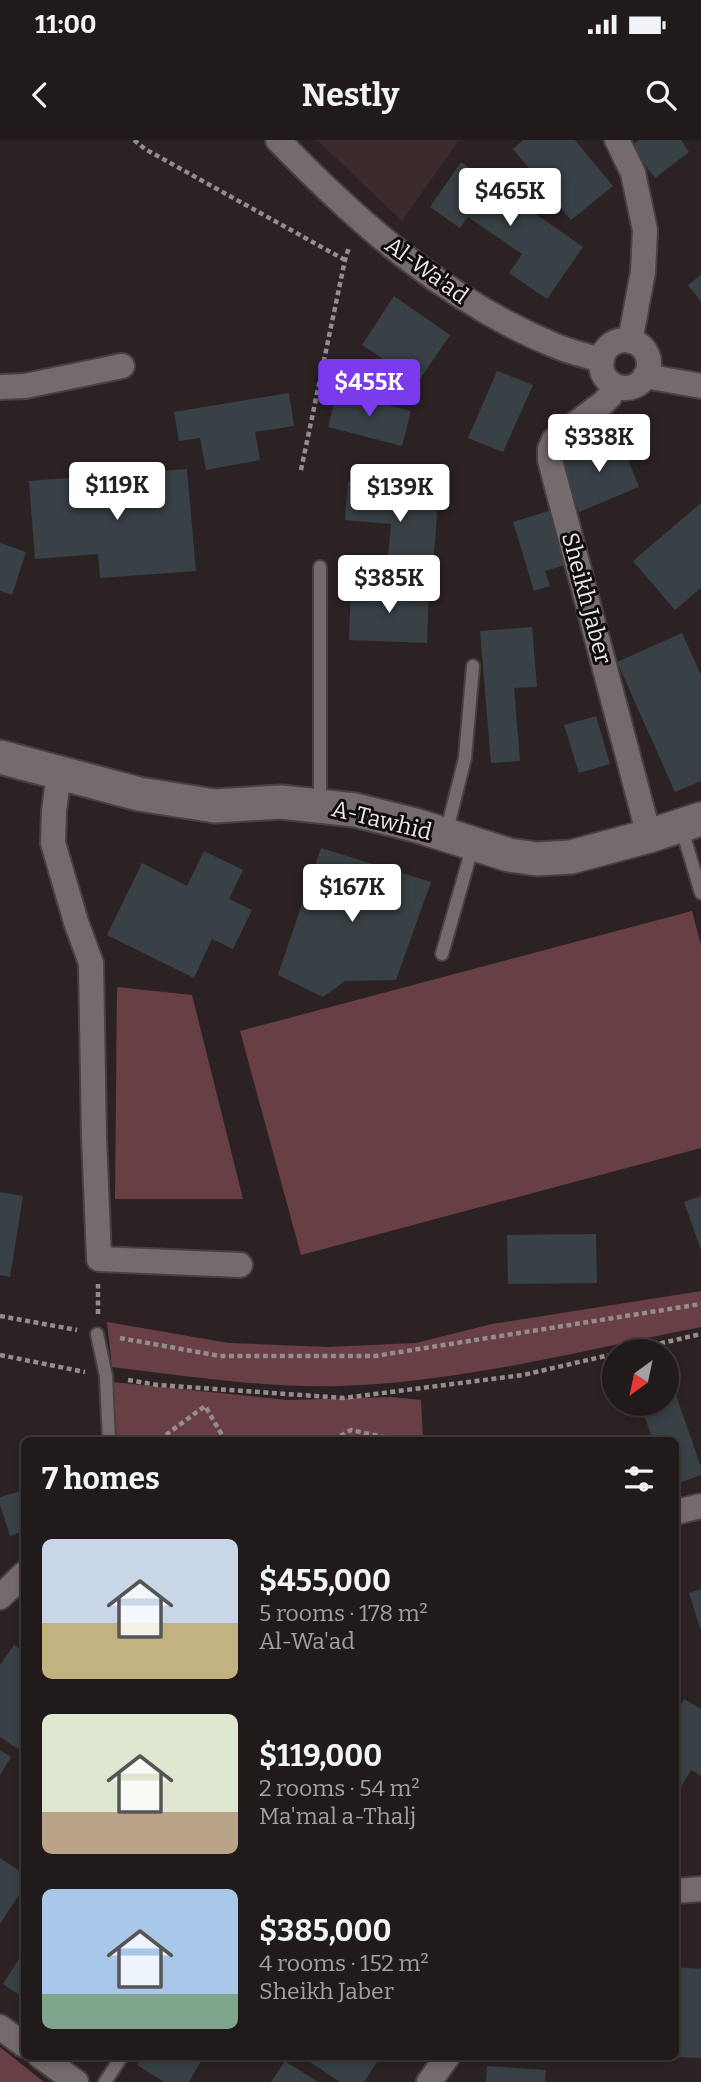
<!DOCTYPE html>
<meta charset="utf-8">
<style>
:root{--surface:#211a1a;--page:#292323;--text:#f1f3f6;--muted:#a2a1a2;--line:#3e3839;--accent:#7c3aed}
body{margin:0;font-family:Bitter,serif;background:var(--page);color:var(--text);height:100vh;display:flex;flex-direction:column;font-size:26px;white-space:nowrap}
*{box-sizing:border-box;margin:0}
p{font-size:23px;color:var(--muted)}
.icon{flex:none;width:38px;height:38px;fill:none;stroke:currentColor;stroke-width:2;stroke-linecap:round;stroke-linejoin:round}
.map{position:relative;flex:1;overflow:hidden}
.sheet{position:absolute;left:21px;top:1297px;width:658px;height:623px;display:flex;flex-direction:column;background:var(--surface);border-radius:10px;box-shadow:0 4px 10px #0003,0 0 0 2px var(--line)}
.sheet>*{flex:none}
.needle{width:46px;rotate:213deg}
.buttons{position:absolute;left:602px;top:1199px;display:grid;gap:14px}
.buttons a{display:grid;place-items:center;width:77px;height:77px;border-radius:50%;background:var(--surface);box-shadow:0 4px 10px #0003,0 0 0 2px var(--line);font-size:35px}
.price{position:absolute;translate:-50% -60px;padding:0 16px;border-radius:7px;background:#fff;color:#222;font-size:23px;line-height:46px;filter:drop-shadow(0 2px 4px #0008)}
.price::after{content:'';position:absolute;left:50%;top:42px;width:21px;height:16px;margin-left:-10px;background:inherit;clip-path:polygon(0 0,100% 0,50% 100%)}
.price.current{background:var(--accent);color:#fff}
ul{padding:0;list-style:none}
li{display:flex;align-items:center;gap:21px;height:175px;padding:0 21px}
li span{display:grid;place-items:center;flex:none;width:196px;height:140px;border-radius:10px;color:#555}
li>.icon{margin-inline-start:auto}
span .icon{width:84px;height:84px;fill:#fffc;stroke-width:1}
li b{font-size:30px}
h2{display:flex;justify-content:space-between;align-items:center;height:84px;padding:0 21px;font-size:30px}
.status{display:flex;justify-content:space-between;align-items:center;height:49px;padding:0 35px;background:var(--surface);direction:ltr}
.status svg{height:19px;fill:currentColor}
header{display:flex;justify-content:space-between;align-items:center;height:91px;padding:0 21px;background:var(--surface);font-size:32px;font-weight:700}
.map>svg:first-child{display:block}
.built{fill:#3c2b2d}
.green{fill:#683f45}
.building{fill:#384146}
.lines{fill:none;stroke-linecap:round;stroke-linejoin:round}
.lane-casing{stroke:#484142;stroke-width:16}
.street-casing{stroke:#484142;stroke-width:28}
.secondary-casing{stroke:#484142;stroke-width:37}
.path{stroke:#948c8d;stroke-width:4.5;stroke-dasharray:5 3.5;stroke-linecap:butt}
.lane{stroke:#766b6c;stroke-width:12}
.street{stroke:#766b6c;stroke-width:24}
.secondary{stroke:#766b6c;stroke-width:33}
.labels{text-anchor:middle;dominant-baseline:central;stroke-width:6;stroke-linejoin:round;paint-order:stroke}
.street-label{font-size:23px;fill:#eee8e8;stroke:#110d0d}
</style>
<div class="status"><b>11:00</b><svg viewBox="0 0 49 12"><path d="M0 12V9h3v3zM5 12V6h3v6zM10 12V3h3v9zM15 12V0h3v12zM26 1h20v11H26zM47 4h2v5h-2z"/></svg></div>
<header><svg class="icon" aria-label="back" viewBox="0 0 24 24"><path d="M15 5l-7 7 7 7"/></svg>Nestly<svg class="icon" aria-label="search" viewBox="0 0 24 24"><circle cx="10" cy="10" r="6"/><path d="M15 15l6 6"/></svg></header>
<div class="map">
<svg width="701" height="1942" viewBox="0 0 701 1942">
<rect width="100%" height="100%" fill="#2c2223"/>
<path class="built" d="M317 0H459L402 81Z"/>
<path class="green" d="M692 771 701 805V1008L301 1115 240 891Z
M117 847 192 855 243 1059H115Z
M701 1151V1187C584 1210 459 1243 339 1246 263 1248 187 1236 112 1227L107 1182 229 1203 328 1207 416 1203 492 1184Z
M113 1242 288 1260 392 1257 421 1260 423 1300H117Z
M0 1907 44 1942H0Z"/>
<path class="building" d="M523 0H575L613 46 571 80 513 9Z
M639 0H681L689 12 655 38 631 6Z
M461 22 583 107 547 159 509 133 522 114 468 77 460 88 430 67Z
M701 135V162L688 145Z
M394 156 450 195 418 242 362 205Z
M497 231 533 245 503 312 468 298Z
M337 251 411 271 402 306 328 287Z
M289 253 294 286 255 292 260 320 206 330 200 298 179 301 174 272Z
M619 297 639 347 579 372 559 321Z
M187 329 196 431 100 438 98 414 35 419 29 341Z
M348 341 439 349 432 441 386 437 391 384 345 380Z
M701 363V448L675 470 633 421Z
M549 371 565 425 545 431 550 446 534 451 513 382Z
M0 403 26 412 12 455 0 451Z
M351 447 429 450 427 503 349 500Z
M532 487 537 547 514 548 520 621 491 623 480 491Z
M682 493 701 535V641L675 652 617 522Z
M596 576 610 624 579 633 564 585Z
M321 708 431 742 396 840 345 841 323 857 278 835Z
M204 711 243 730 229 759 252 770 233 809 212 799 194 838 107 795 142 723 187 746Z
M0 1052 23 1056 10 1137 0 1135Z
M701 1056V1110L684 1062Z
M596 1094 597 1143 508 1144 507 1095Z
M675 1252 701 1327V1335L676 1344V1300H653L640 1264H667V1255Z
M24 1350V1391L10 1396 0 1365V1357Z
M701 1449V1488H700L689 1453Z
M14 1505 24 1512V1599L18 1609 0 1597V1525Z
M684 1559 701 1569V1636L691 1630 676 1656V1574Z
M0 1610 11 1617 0 1635Z
M0 1718 24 1734V1747L0 1784Z
M24 1811V1858L3 1844Z
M676 1827 701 1829V1918L676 1917Z
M142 1916H204L189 1942H164L137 1925Z
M301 1916H381L364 1942H340Z
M285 1921 318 1942H271Z
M487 1926 546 1930 545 1942H486Z"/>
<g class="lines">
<defs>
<path id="lane" d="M320 664V427
M681 686 701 753
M446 694 465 618 473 526
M442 814 473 705
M97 1194 106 1236 109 1300
M105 1942 122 1916"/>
<path id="street" d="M278 0C358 83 448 162 556 206 570 212 587 216 602 220
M617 0 633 33 645 90 643 132 630 201
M601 224a24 24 0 1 1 48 0a24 24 0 1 1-48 0Z
M645 236 701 246
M615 246 610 256 603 263 554 300 550 309V320L649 696
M0 247 25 246 122 226
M59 633 54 671 53 703 76 782 91 823 94 997 99 1119 240 1125
M676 1372 701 1366
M0 1457 24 1434
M676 1751 701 1749
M0 1887 24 1905
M40 1916 76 1942
M429 1942 448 1916"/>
<path id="secondary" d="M0 617 139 654 215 666 281 662 355 670 415 685 509 715 537 719 571 717 649 696 701 679"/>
</defs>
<use href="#lane" class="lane-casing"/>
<use href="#street" class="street-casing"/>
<use href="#secondary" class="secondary-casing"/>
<path class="path" d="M134 0 145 9 345 120
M301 330 345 120 349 107
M98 1174V1144
M0 1176 77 1190
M120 1198 220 1216H375L701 1164
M627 1211 701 1194
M0 1215 85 1232
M128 1240 158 1245 344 1258 523 1235 614 1214
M159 1300 205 1266 225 1300
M333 1300 351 1290 397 1300"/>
<use href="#lane" class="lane"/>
<use href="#street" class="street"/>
<use href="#secondary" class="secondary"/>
</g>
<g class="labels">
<g class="street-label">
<text transform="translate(427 130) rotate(36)">Al-Wa'ad</text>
<text transform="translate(587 458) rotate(75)">Sheikh Jaber</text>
<text transform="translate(382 680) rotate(14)">A-Tawhid</text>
</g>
</g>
</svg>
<div class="buttons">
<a><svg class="needle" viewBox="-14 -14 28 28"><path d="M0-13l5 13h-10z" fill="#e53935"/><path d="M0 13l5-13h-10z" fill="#a2a1a2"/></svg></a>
</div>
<b class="price" style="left:510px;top:88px">$465K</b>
<b class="price current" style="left:369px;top:279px">$455K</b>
<b class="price" style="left:599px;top:334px">$338K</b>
<b class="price" style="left:117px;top:382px">$119K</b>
<b class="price" style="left:400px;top:384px">$139K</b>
<b class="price" style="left:389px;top:475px">$385K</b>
<b class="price" style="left:352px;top:784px">$167K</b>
<section class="sheet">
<h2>7 homes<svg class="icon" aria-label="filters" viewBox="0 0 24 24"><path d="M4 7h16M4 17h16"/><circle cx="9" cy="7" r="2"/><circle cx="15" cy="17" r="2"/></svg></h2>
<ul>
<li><span style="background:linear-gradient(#c9d6e8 60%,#c2b280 0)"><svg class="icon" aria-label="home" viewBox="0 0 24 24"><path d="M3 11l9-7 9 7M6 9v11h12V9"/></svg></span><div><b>$455,000</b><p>5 rooms · 178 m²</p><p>Al-Wa'ad</p></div></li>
<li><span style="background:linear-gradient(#dfe7d0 70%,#b9a48a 0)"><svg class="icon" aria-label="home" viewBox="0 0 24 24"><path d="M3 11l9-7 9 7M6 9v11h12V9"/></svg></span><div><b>$119,000</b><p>2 rooms · 54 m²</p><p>Ma'mal a-Thalj</p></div></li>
<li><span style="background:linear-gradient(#a9c7e8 75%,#7fa58c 0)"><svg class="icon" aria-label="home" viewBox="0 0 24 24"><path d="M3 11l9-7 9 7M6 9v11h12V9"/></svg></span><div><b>$385,000</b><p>4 rooms · 152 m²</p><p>Sheikh Jaber</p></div></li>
</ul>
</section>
</div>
